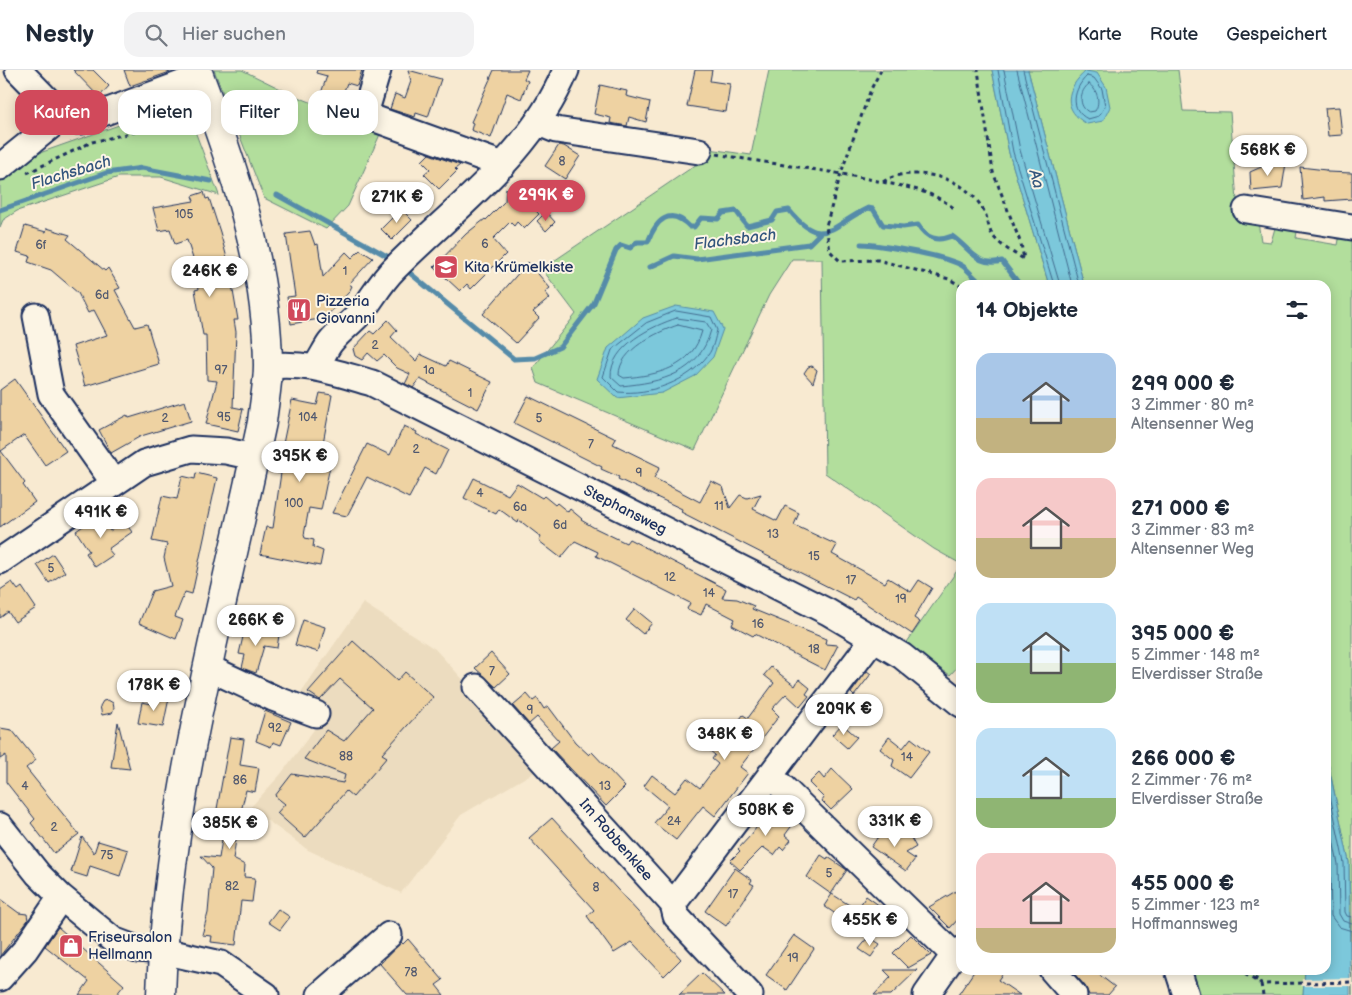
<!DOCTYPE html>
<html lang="de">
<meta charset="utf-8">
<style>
:root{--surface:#fff;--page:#f2f2f3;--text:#1f2937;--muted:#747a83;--line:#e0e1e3;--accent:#d1495b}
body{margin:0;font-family:"Balsamiq Sans",sans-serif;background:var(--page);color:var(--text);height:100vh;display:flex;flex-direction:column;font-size:19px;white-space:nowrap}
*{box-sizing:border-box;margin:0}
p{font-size:16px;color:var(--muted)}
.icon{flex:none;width:28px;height:28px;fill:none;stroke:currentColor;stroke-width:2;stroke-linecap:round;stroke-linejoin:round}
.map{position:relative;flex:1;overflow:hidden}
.panel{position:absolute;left:956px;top:210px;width:375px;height:695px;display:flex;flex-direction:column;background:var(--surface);border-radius:15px;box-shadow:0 2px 12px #0003}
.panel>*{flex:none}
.banner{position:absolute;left:15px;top:20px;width:475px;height:45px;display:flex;gap:10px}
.price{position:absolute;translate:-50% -42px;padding:0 11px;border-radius:18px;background:#fff;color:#222;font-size:16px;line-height:32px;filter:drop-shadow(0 1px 2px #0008)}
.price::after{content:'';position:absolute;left:50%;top:30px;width:15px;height:11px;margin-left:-8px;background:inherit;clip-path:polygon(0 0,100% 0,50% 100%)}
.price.active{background:var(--accent);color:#fff}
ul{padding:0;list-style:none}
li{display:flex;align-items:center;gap:15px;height:125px;padding:0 20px}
li span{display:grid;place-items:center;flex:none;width:140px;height:100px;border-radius:15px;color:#555}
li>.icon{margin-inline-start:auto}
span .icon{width:60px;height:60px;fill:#fffc;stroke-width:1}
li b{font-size:21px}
h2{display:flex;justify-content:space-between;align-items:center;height:60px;padding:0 20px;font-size:21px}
.pill{padding:0 18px;border-radius:15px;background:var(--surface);box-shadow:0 2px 12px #0003;font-size:18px;line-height:45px}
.pill.active{background:var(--accent);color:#fff}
header{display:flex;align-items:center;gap:30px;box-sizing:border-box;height:70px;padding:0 25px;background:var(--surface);border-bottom:1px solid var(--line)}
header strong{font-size:24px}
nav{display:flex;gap:28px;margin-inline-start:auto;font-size:18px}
.search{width:350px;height:45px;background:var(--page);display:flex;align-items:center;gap:12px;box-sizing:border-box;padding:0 18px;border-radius:15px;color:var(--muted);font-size:19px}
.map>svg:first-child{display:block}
.built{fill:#ecdcbf}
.green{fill:#b2de9c;stroke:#66867d}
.water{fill:#7cc8db;stroke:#558ba9}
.pier{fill:#f8ead1}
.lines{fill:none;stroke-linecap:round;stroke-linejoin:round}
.shore{stroke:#426c90;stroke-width:1}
.stream{stroke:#558ba9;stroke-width:5}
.building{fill:#eed2a2;stroke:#1b2f5e}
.minor-casing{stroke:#1b2f5e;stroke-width:29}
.major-casing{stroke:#1b2f5e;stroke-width:31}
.path{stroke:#1b2f5e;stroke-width:3;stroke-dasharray:4 4;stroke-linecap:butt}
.minor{stroke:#fcf5e5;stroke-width:25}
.major{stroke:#fcf5e5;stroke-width:28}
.labels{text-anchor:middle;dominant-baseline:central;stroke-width:4;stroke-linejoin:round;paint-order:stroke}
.number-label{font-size:12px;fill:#50586f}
.poi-label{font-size:15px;fill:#1b2f5e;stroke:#fcf5e5;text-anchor:start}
.street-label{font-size:15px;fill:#1b2f5e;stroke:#fcf5e5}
.water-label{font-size:16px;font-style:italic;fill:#33557d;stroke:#fcf5e5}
</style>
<header>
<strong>Nestly</strong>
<div class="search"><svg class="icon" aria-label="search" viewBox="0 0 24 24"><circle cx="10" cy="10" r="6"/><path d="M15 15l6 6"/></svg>Hier suchen</div>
<nav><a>Karte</a><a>Route</a><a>Gespeichert</a></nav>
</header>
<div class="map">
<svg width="1352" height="925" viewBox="0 0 1352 925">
<rect width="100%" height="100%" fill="#f8ead1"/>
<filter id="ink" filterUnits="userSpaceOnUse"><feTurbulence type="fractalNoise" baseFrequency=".02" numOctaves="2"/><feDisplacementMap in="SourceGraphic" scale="10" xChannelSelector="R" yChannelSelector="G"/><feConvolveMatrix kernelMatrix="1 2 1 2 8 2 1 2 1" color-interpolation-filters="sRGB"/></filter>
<g filter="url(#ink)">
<path class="built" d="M363 533 435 579 543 697 461 745 401 823 308 780 250 738 281 704 316 657 292 644 299 625Z"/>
<path class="green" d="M214 0H242L295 26 382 60 348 136 326 159 264 128Z
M769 0H992L1009 83 1049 215H961V494L934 479 825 403 822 189H792L769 225 695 380 538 313 533 298 576 244 542 199 700 92 709 79 751 85Z
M1028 0H1178L1183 41 1230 42 1238 144 1258 152 1261 171 1271 172 1275 158 1283 153 1298 156 1296 168 1338 175 1340 164 1352 166V925L1349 792 1326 683V215H1084Z
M184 32 219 125 161 107H119L17 141 3 150 0 157V97Z
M961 495V593L950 605 905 575Z
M1184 900H1305L1303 925H1193Z"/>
<path class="water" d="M992 0H1028L1084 215H1049L1009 83Z
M1086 1 1097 3 1106 17 1110 37 1103 51 1087 54C1062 40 1065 19 1086 1Z
M676 236 714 242 723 259 713 287 695 306 662 323 617 328 597 309 608 278 643 248Z
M1326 683 1349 792 1350 925H1303L1305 900H1326Z"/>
<path class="pier" d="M1352 908V916H1301L1302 909Z"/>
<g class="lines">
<path class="shore" d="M998 0 1013 82 1054 215
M1004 0 1020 80 1060 215
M1017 0 1072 215
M1023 0 1079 215
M1087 6 1094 8 1102 19 1105 36 1099 46 1088 49C1069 40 1073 19 1087 6Z
M1089 14C1097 19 1101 32 1095 41L1089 42C1078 37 1079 21 1089 14Z
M676 241 711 247 717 260C715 268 713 279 708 285 688 312 650 325 618 322L603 307 612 280 646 253Z
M677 248 706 252 711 260C699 304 662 312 621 316L611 307C610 276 652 256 677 248Z
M678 255 702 261C692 298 658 305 624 308L619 305C619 280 657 262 678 255Z
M1326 706 1344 793 1345 842 1347 846 1352 847
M1326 737 1338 794 1339 844 1343 851 1352 854
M1326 775 1330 794 1331 846 1339 857 1352 861"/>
<path class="stream" d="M277 125 394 190
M0 140 106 103 142 98 211 111
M861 174C881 175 950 186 964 197 971 203 976 210 984 215
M650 197 674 186 697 189 809 174 821 162
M405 199 514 289 535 288 560 277 594 233 616 180 621 175 630 178 637 172H648C656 150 670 136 690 157H694L701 148 718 149 723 143 736 141 747 156 772 150 777 142 789 140C823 182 833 154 868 138L873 139 883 155 903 157 918 155C927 169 937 172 952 166 971 179 976 197 1002 191L1020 215"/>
</g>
<path class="building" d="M73 0H93L109 16 99 27Z
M124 0H169L170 2 130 16Z
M317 0H362L357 16 347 13 341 29 334 27 333 30 320 26 327 6 316 3Z
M408 0 441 9 428 47 416 43 415 47 390 39 395 24 405 28 411 11Z
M494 0H528L524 9 528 11 521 29 507 23 491 68 471 60 473 53 471 52Z
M695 0H712L710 11 730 14 726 42 687 36Z
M600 15 627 21 626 26 650 32 646 52 629 47 627 56 610 53 611 48 594 44Z
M1339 37 1342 65 1328 66 1325 38Z
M559 75 564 76 580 86 565 109 545 96Z
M1247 79 1249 93 1235 94 1233 81Z
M429 84 460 95 455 99 457 101 439 119 424 104 430 99 422 91Z
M1286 93 1282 118 1251 121 1250 102 1268 94Z
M1300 97 1326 100 1327 102 1352 103V129L1325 131V127L1303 130Z
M506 118 519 131 523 127 539 144 524 159 517 152 514 156 510 152 493 169 506 184 471 219 467 214 460 221 434 197 466 164 485 149 486 150 505 131Z
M204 122 206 129 209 128 220 162 234 214 232 215 238 250H234L236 262 233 337 243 339 238 361 206 354 217 311 207 310 206 265H203L195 220 199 219 195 202 197 201 187 170 175 174 170 159 159 161 153 138 194 131 192 126Z
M401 139 412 150 392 170 381 159Z
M546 142 555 152 546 161 537 151Z
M25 156 46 162 47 158 70 165 67 169 105 201 108 198 120 218 115 220 135 257 147 254 159 294 85 316 73 276 107 265 94 240 88 243 78 223 51 200 28 192 30 186 17 182Z
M310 161 315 175 318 174 323 207 346 182 352 188 360 180 373 188 349 214 352 216 349 222 325 248 291 254 287 227 295 226 286 164Z
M528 192 550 218 545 222 550 228 533 242 539 248 516 273 483 244Z
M388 250 397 260 391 267 416 291 420 284 446 296 449 291 492 312 478 339 420 309 413 318 405 314 410 304 397 298 384 285 377 291 368 283 362 290 355 286 353 279 370 261 374 264Z
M812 296 817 300 813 313 804 303 808 297Z
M15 309 66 381 45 395 24 365 1 381 25 413 23 415 35 432 0 457V320Z
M320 323 332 325 320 389 331 391 321 440 309 438 304 465 305 468 314 470 313 477 323 481 320 496 260 484 266 457 273 458 281 403H277L292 330 317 335Z
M528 326 616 369 613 374 660 397 654 408 700 432 711 411 723 417 730 438 740 425 747 428 761 424 753 439 777 451 785 436 799 443 794 455 837 475 832 484 885 513 888 508 911 522 919 510 932 518 914 548 920 552 912 564 856 527 854 530 728 466 681 442 682 439 618 409 619 407 601 399 602 397 514 353Z
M185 331 191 351 141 366 111 383 99 360 127 345 129 348Z
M404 356 417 362 416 364 448 380 436 404 425 398 409 428 367 407 347 446 332 443 367 374 390 385Z
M196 403 217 408 192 524 185 522 175 547 183 550 176 569 139 553 152 521 171 516 164 488 167 474 152 471 162 426 177 429 182 406 195 409Z
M474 408 508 425 517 413 542 428 544 426 555 435 557 433 568 442 570 439 582 449 581 450 593 457 626 473 629 469 726 519 722 528 737 529 754 536 752 539 826 569 825 574 838 575 825 600 755 564 753 566 732 555 735 549 706 534 701 545 687 539 690 533 596 486 598 482 575 471 561 488 539 471 541 467 519 450 518 453 499 439 496 444 464 428Z
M99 445 110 461 124 451 132 462 108 479 113 485 95 497 86 483 89 481 76 461Z
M53 484 65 502 49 513 37 495Z
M12 512 18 520 22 517 36 538 15 552 8 542 0 548V520Z
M635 539 652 553 643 564 626 550Z
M303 550 325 557 318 582 295 575Z
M245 558 279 565 277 578 264 576 256 603 242 598 245 585 239 584Z
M353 571 397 611 405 602 433 627 382 684 387 687 353 727 346 721 305 768 277 743 285 734 275 726 292 704 343 713 345 705 304 689 326 660 344 671 373 638 340 609 320 630 308 622Z
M491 583 510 604 496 617 475 598Z
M771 597 795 616 799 609 810 618 806 624 809 626 800 637 786 624 772 639 779 646 740 697 748 703 715 746 703 736 676 770 654 753 668 736 644 716 652 705 675 723 687 708 700 718 718 694 712 689 715 685 704 676 712 666 722 674 743 645 748 648 774 613 764 605Z
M867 601 871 604 854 626 851 623Z
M154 624 169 628 163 657 138 653 142 632 152 634Z
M527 624 533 631 537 628 544 639 548 636 575 672 589 685 592 682 625 717 606 736 551 678 559 671 537 647 529 654 513 636Z
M108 630 113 633 114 638 112 643 102 645 100 636 103 631Z
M265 641 291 652 281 675 273 672 271 677 256 671Z
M118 652 130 699 111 697Z
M842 654 857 667 847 678 832 665Z
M0 658 12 660 36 690 26 698 79 764 54 783 31 753 35 749 6 712V685L0 689Z
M230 667 244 669 240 695 259 698 255 722 246 720 240 746 250 748 244 764 237 763 233 789 245 795 244 807 255 808 252 832 241 831 236 875 211 872 212 866 202 865 208 843 212 798 201 786 219 788 223 763 213 761Z
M889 667 903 678 911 668 929 682 909 708 892 696 894 690 880 679Z
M832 699 853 719 831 740 822 731 824 728 809 713 819 703 824 709Z
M779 736 796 750 785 765 791 770 783 780 780 777 774 785 763 777 740 800 730 791 740 781 738 779 751 765 771 737 775 740Z
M552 748 681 889 664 906 632 872 614 883 587 846 594 840 529 768Z
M884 758 897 767 907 761 916 777 906 783 915 789 906 801 871 777Z
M82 767 94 783 98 771 128 780 120 806 90 796 87 807 71 802Z
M821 785 827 789 828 787 847 800 831 824 807 807Z
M735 798 752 810 750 813 754 815 726 856 705 841Z
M961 818V846L950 858 929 837Z
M832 824 857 840 866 826 887 841 869 867 824 836Z
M0 829 19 843 27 844 28 850 0 886Z
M278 839 290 847 280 860 268 852Z
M58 857 124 915 116 925H79L89 911 45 876Z
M794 865 814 879 787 920 766 905Z
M911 865 931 885 908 898 893 883Z
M869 867 880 874 871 887 859 879Z
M408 869 443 910 436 915 444 925H407L380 894 401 872 403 874Z
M884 900H917L891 925H874L891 907Z
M975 900H1005L998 910 1020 925H958Z
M1071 900H1093L1115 917 1108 925H1089L1085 916Z
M702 903 725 925H679Z"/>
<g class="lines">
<defs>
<path id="minor" d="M18 0 63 46 72 51H81L200 7
M378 0 367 37 370 47 503 95
M539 53 556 60 699 81
M0 97 63 46
M1246 140 1352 157
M36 246 51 324 114 413
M268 296C309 292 333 302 372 313L828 542 902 586 961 634
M316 296C321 289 325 280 330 273 339 261 352 253 362 241 373 227 381 212 394 199 456 136 531 85 566 0
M0 491 144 393 191 379 226 381 254 387
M209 598 273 628 316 644
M476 617 673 834 676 846 750 925
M770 705 954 885
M0 756 38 804 61 827 113 870 137 879 163 881 221 894 266 925
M673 834 874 568
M1052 900 1074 925
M1178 900 1186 925
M0 908 25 880 61 827
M320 925 389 865
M926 925 954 885 961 880"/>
<path id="major" d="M161 925C167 734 223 538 262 352 264 333 268 314 268 295 267 192 233 95 197 0"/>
</defs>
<use href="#minor" class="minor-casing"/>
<use href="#major" class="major-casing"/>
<path class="path" d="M881 0 871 19 841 103 826 156 830 181 840 191 878 190 949 209 961 216
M717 84C769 94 821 99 873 110 904 117 930 119 955 139
M27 103 92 72 194 48
M883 112C895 104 905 104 920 104 947 106 970 116 984 141 988 148 988 159 993 166 1001 176 1013 183 1024 189L1021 174 993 102 978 0
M1238 900 1261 914 1352 912
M1255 911 1260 900
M1261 914 1263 925"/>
<use href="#minor" class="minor"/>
<use href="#major" class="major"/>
</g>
</g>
<defs>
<symbol id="school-square" viewBox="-11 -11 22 22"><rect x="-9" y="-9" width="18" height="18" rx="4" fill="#d1495b" stroke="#fcf5e5"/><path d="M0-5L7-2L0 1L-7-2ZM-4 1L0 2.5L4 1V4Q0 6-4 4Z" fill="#fff"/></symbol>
<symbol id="restaurant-square" viewBox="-11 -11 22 22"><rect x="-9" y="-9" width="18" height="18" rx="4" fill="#d1495b" stroke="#fcf5e5"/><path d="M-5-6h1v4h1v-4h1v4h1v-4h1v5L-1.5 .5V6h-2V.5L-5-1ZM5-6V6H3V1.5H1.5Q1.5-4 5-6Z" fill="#fff"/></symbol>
<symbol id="shop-square" viewBox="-11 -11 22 22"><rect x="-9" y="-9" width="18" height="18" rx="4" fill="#d1495b" stroke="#fcf5e5"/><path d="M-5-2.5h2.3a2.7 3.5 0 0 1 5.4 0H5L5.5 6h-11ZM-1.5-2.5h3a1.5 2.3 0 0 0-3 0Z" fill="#fff"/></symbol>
</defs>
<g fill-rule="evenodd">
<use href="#school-square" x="432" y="183" width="28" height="28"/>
<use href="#restaurant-square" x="285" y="226" width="28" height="28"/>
<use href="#shop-square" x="57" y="862" width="28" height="28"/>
</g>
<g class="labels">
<g class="number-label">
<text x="562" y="91">8</text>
<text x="184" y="144">105</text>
<text x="485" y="174">6</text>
<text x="41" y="175">6f</text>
<text x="345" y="201">1</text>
<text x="102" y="225">6d</text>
<text x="375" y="275">2</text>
<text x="221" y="300">97</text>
<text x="429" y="300">1a</text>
<text x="470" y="323">1</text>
<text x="224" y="347">95</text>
<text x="308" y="347">104</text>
<text x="165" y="348">2</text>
<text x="539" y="348">5</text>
<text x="591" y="374">7</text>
<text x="416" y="379">2</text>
<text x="639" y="403">9</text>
<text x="480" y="423">4</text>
<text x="294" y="433">100</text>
<text x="719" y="436">11</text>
<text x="520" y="437">6a</text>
<text x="560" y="455">6d</text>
<text x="773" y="464">13</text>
<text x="814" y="486">15</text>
<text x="51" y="498">5</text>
<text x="670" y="507">12</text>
<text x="851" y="510">17</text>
<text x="709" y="523">14</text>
<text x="901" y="529">19</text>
<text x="758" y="554">16</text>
<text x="814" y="579">18</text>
<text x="492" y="601">7</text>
<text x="530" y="640">9</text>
<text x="275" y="658">92</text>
<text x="346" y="686">88</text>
<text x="907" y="687">14</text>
<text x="240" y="710">86</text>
<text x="25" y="716">4</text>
<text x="605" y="716">13</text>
<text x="674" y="751">24</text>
<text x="54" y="757">2</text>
<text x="107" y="785">75</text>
<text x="829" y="803">5</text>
<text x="232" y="816">82</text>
<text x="596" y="817">8</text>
<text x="733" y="824">17</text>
<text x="793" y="888">19</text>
<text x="411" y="902">78</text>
</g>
<g class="poi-label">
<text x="464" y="197">Kita Krümelkiste</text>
<text x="316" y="231">Pizzeria<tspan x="316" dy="17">Giovanni</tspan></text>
<text x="88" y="867">Friseursalon<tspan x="88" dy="17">Hellmann</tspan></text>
</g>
<g class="street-label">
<text transform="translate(625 440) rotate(27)">Stephansweg</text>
<text transform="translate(616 770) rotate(49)">Im Robbenklee</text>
</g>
<g class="water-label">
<text transform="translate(71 103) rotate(-17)">Flachsbach</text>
<text transform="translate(1036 109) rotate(75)">Aa</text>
<text transform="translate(735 170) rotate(-7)">Flachsbach</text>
</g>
</g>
</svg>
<b class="price" style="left:1268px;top:107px">568K €</b>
<b class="price active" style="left:546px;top:152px">299K €</b>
<b class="price" style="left:397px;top:154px">271K €</b>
<b class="price" style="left:210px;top:228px">246K €</b>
<b class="price" style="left:300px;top:413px">395K €</b>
<b class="price" style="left:101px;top:469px">491K €</b>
<b class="price" style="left:256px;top:577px">266K €</b>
<b class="price" style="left:154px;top:642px">178K €</b>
<b class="price" style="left:844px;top:666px">209K €</b>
<b class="price" style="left:725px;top:691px">348K €</b>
<b class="price" style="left:766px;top:767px">508K €</b>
<b class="price" style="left:895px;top:778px">331K €</b>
<b class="price" style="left:230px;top:780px">385K €</b>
<b class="price" style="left:870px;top:877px">455K €</b>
<div class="banner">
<a class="pill active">Kaufen</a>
<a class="pill">Mieten</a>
<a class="pill">Filter</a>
<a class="pill">Neu</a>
</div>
<section class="panel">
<h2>14 Objekte<svg class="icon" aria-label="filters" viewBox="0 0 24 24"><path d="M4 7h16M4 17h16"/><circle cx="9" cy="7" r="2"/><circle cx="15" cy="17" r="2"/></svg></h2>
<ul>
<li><span style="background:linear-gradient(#a9c7e8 65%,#c2b280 0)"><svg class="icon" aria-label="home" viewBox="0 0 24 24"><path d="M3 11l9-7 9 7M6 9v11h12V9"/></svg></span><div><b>299 000 €</b><p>3 Zimmer · 80 m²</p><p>Altensenner Weg</p></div></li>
<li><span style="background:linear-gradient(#f6c9c9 60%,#c2b280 0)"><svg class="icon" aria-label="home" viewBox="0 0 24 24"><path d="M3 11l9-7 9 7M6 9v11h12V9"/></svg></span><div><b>271 000 €</b><p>3 Zimmer · 83 m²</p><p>Altensenner Weg</p></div></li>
<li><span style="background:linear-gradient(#bfe0f5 60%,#8fb573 0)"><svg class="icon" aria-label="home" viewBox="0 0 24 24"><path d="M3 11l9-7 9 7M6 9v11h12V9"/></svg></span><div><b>395 000 €</b><p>5 Zimmer · 148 m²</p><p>Elverdisser Straße</p></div></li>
<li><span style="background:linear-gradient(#bfe0f5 70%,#8fb573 0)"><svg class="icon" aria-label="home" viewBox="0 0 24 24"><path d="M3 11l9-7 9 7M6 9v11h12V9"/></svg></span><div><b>266 000 €</b><p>2 Zimmer · 76 m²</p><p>Elverdisser Straße</p></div></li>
<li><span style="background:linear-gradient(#f6c9c9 75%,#c2b280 0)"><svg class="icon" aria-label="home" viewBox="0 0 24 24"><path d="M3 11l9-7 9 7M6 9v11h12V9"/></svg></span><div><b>455 000 €</b><p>5 Zimmer · 123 m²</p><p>Hoffmannsweg</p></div></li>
</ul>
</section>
</div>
